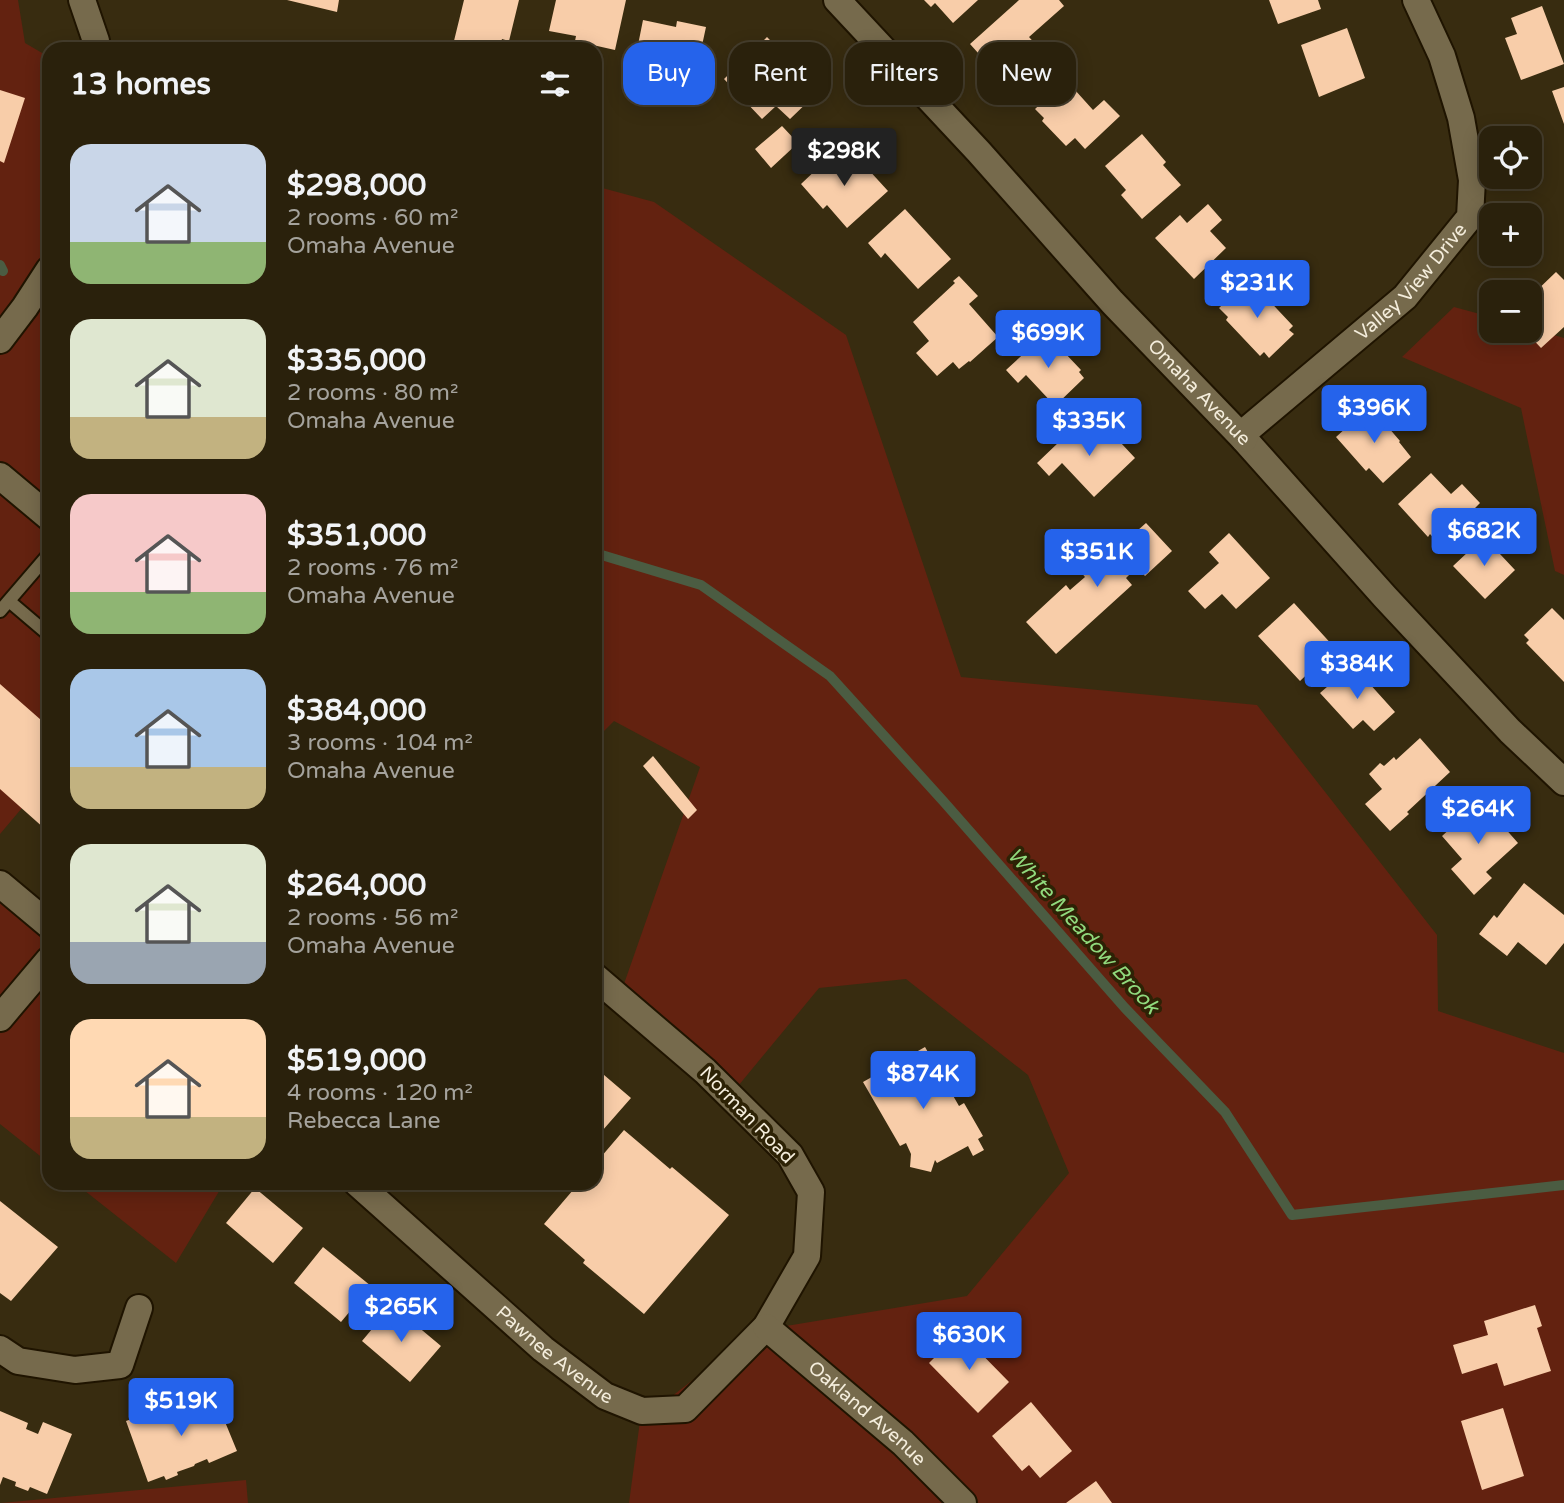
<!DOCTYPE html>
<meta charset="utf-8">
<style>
:root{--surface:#2a210c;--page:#362e1a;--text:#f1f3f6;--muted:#a5a39d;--line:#463e2d;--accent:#2563eb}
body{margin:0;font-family:"Varela Round",sans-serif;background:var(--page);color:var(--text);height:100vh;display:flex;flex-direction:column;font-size:26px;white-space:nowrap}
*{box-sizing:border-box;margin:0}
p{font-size:23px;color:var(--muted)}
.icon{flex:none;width:38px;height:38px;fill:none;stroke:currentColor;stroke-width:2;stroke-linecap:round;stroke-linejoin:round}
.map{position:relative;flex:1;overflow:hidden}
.drawer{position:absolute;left:42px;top:42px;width:560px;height:1148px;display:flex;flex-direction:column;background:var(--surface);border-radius:21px;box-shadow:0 4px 18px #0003,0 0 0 2px var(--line)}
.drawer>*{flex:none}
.banner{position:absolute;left:623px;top:42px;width:665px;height:63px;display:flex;gap:14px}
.buttons{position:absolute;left:1479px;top:126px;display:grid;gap:14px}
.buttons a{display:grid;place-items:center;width:63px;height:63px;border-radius:14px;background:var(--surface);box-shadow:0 4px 18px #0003,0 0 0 2px var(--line);font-size:35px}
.price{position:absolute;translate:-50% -60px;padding:0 16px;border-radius:7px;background:var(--accent);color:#fff;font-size:23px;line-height:46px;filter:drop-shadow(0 2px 4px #0008)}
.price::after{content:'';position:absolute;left:50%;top:42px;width:21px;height:16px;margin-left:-10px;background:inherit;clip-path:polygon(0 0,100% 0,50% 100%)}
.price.selected{background:#222;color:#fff}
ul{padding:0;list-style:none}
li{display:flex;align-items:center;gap:21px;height:175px;padding:0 28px}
li span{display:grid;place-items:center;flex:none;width:196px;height:140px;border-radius:21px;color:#555}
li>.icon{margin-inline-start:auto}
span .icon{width:84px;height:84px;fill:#fffc;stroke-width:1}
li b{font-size:30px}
h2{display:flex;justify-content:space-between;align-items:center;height:84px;padding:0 28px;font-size:30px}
.chip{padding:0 24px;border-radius:21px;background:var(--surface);box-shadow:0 4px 18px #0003,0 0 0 2px var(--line);font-size:24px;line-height:63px}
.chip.selected{background:var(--accent);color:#fff}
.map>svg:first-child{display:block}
.green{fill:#632210}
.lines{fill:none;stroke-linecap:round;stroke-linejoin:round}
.stream{stroke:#4b5c42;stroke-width:10}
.building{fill:#f8cda9}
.lane-casing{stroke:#1f1400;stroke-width:16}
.street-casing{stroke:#1f1400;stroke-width:30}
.lane{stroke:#766a4c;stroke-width:12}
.street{stroke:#766a4c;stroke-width:26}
.labels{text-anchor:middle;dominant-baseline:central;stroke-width:7;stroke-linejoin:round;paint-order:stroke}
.street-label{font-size:19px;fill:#f4eddc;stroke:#2d2205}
.water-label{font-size:21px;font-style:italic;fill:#91da7d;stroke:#2d2205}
</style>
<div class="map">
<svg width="1564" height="1503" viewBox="0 0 1564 1503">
<rect width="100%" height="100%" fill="#382c10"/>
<path class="green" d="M0 0H18L25 43 49 57V776L0 834Z
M595 186 654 202 846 335 961 677 1257 705 1437 935 1438 1011 1564 1053V1503H629L640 1421 756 1331 967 1296 1069 1173 1028 1075 906 979 819 988 729 1097 618 1001 700 767 614 721 595 740Z
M1454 307 1491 317V331H1530V328L1564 338V575L1555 571 1521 408 1402 357Z
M0 874 49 924V1163L0 1124Z
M75 1183H224L176 1263Z
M246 1480 248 1503H1Z"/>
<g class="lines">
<path class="stream" d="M0 265 3 271
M48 312 49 313
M595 553 701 585 830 676 944 802 1125 1008 1225 1112 1292 1215 1564 1185"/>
</g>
<path class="building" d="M287 0H339L337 12Z
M464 0H519L509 41 502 39 499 49H452Z
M556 0H626L615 50 575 41 576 36 549 31Z
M924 0H978L953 23 935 3 931 7Z
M1019 0H1059L1064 6 1029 37 1049 59 1013 92 970 44Z
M1269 0H1318L1321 9 1278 24Z
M1542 6 1564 64 1521 80 1505 38 1517 34 1511 18Z
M643 20 676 27 677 21 706 27 689 106 655 99 660 71 634 65Z
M1347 28 1365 78 1319 97 1301 45Z
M767 37 808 79 804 83 815 95 790 119 776 106 762 119 724 79Z
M1066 80 1093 110 1104 100 1120 116 1085 149 1075 138 1066 146 1042 121 1044 118 1035 109Z
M1564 87V124L1552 91Z
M0 90 25 98 4 163 0 161Z
M782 126 798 143 771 168 755 149Z
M1142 134 1166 162 1163 165 1181 185 1142 219 1121 195 1126 190 1105 166Z
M839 148 862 173 867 168 888 191 847 228 827 205 823 209 801 184Z
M1208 204 1222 220 1210 231 1226 248 1194 279 1155 238 1180 215 1187 223Z
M905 209 951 259 918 289 885 253 881 258 868 243Z
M1556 272 1564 280V327L1541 348 1525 331H1530V297Z
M959 276 978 296 969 304 998 337 970 362 969 361 959 369 953 362 937 376 916 353 929 341 913 322 955 283 953 281Z
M1249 279 1293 326 1289 330 1294 334 1269 358 1264 352 1260 356 1226 320 1228 317 1219 308Z
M1046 333 1081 370 1079 372 1084 378 1055 406 1026 375 1018 383 1006 370Z
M1370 406 1400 441 1399 442 1411 457 1383 483 1369 468 1366 471 1336 437Z
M1081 421 1097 438 1107 428 1135 458 1094 497 1062 463 1049 476 1037 463Z
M1431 473 1451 494 1462 484 1480 503 1468 515 1470 517 1440 545 1430 534 1428 537 1398 504Z
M1146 523 1172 551 1145 576 1137 567 1126 578 1132 585 1056 654 1026 622 1066 585 1070 590 1085 577 1080 571 1102 551 1115 564 1126 553 1120 546Z
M1229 533 1270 578 1236 609 1222 594 1205 609 1188 591 1219 563 1209 552Z
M1484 537 1515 570 1485 599 1453 566Z
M1294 603 1335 648 1300 681 1258 636Z
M1552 608 1564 620V682L1526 643 1529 640 1524 635Z
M1350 667 1357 674 1359 672 1395 712 1374 731 1363 720 1353 729 1320 693Z
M0 684 49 727V825L45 829 0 789Z
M1420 738 1450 772 1407 812 1409 814 1390 831 1365 804 1382 789 1369 774 1380 763 1384 766 1394 757 1396 760Z
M653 756 697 810 688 819 643 766Z
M1481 801 1518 843 1486 872 1492 878 1474 895 1451 869 1462 859 1442 836Z
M1524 883 1564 915V943L1546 965 1518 942 1507 956 1479 934 1494 915 1497 918Z
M925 1047 959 1106 964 1103 983 1136 978 1139 984 1150 973 1156 968 1146 937 1163 935 1160 931 1172 910 1167 911 1154 906 1143 900 1146 863 1082Z
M597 1069 631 1098 595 1139V1072Z
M624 1130 670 1169 672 1167 729 1215 644 1314 583 1263 585 1260 544 1224 579 1183H595V1164Z
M255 1188 303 1228 273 1263 226 1223Z
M0 1201 58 1247 11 1301 0 1293Z
M323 1247 371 1286 341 1322 294 1283Z
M392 1305 441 1346 410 1382 362 1341Z
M1535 1305 1542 1326 1537 1328 1551 1371 1504 1386 1497 1363 1462 1374 1453 1345 1488 1335 1484 1321Z
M960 1332 1009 1382 978 1413 929 1363Z
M199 1391 204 1404 216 1400 237 1451 209 1463 207 1459 195 1464 194 1466 177 1472 178 1475 166 1480 164 1476 148 1482 126 1421 156 1410 160 1422 175 1417 170 1403Z
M1031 1402 1072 1451 1040 1478 1029 1465 1022 1471 992 1436Z
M1503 1408 1524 1476 1482 1490 1461 1421Z
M0 1411 28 1423 26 1429 38 1434 43 1422 72 1434 47 1494 30 1487 28 1491 15 1486 16 1482 3 1477 0 1485Z
M1096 1481 1112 1503H1066Z"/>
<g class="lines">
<defs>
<path id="lane" d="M9 601 49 635
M0 611 49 554"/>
<g id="street">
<path d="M82 0 96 41V49"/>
<path id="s1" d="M837 0 979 152 1112 302 1244 439 1385 597 1510 731 1564 782"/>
<path d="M0 340 25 307 49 270"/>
<path id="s2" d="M1244 439 1248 429 1405 297 1470 217 1472 180 1461 118 1442 56 1416 0"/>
<path d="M0 476 49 517"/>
<path d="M0 884 49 925"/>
<path d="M0 1018 49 960"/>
<path id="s3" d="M357 1183 543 1349 605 1396 642 1411 685 1409 766 1327 807 1256 811 1192 790 1155 705 1071 595 977"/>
<path id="s4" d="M766 1327 903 1443 963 1503"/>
<path d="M0 1349 18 1361 75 1370 120 1365 139 1308"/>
</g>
</defs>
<use href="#lane" class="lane-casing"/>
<use href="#street" class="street-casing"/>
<use href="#lane" class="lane"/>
<use href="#street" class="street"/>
</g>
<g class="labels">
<g class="street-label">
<text stroke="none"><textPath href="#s2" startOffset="231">Valley View Drive</textPath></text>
<text stroke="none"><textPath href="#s1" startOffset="534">Omaha Avenue</textPath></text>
<text transform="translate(747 1115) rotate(46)">Norman Road</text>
<text stroke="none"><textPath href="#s3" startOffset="262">Pawnee Avenue</textPath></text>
<text stroke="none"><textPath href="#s4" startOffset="133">Oakland Avenue</textPath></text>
</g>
<g class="water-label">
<text transform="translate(1083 931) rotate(48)">White Meadow Brook</text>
</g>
</g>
</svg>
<div class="buttons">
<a><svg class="icon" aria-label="locate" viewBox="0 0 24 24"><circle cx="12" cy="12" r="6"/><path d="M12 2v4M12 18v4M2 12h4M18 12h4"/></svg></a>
<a>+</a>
<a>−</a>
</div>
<b class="price selected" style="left:844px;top:188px">$298K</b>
<b class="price" style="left:1257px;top:320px">$231K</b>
<b class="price" style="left:1048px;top:370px">$699K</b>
<b class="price" style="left:1374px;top:445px">$396K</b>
<b class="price" style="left:1089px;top:458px">$335K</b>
<b class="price" style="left:1484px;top:568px">$682K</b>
<b class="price" style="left:1097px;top:589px">$351K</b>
<b class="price" style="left:1357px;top:701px">$384K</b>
<b class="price" style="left:1478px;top:846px">$264K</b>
<b class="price" style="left:923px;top:1111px">$874K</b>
<b class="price" style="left:401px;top:1344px">$265K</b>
<b class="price" style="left:969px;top:1372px">$630K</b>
<b class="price" style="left:181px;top:1438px">$519K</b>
<div class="banner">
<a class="chip selected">Buy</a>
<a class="chip">Rent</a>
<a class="chip">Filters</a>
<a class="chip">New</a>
</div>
<section class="drawer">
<h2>13 homes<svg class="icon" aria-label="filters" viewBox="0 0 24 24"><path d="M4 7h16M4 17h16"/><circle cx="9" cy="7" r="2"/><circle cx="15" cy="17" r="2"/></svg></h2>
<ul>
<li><span style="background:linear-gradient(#c9d6e8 70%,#8fb573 0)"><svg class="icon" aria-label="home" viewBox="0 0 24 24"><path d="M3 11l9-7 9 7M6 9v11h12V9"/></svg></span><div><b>$298,000</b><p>2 rooms · 60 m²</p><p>Omaha Avenue</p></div></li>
<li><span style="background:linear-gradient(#dfe7d0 70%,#c2b280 0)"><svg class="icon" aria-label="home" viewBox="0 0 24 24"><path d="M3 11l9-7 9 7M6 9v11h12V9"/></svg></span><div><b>$335,000</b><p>2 rooms · 80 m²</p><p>Omaha Avenue</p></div></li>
<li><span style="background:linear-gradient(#f6c9c9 70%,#8fb573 0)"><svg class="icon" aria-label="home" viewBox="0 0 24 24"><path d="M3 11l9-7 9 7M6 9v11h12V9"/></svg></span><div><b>$351,000</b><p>2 rooms · 76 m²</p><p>Omaha Avenue</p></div></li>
<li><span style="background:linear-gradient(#a9c7e8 70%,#c2b280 0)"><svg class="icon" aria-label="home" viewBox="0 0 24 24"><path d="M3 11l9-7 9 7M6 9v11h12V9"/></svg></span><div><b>$384,000</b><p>3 rooms · 104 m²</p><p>Omaha Avenue</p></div></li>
<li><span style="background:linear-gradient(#dfe7d0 70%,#9aa5b1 0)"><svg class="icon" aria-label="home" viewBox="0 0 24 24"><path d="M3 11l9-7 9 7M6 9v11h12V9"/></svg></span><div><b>$264,000</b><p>2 rooms · 56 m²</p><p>Omaha Avenue</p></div></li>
<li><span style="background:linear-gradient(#ffd9b3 70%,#c2b280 0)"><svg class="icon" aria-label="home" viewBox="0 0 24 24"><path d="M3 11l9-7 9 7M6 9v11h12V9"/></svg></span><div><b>$519,000</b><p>4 rooms · 120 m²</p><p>Rebecca Lane</p></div></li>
</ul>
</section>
</div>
